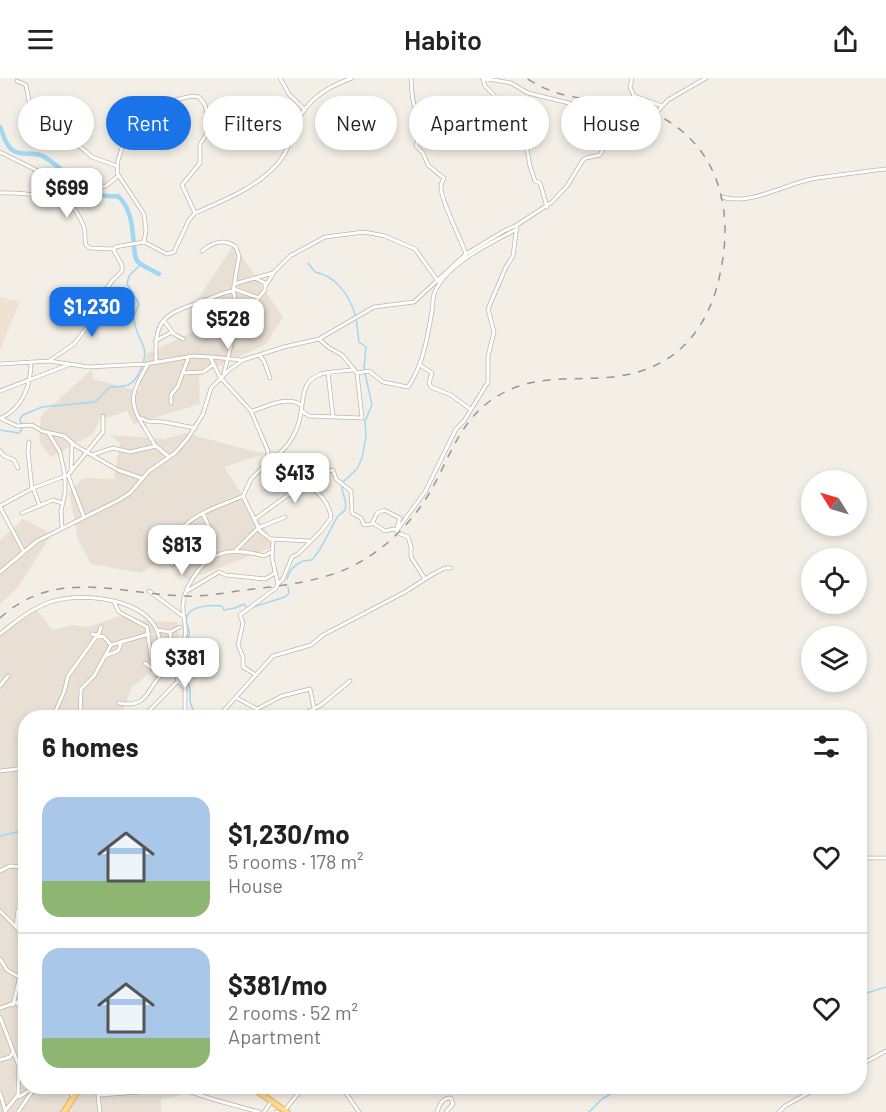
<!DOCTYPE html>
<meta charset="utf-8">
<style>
:root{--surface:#fff;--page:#f2f2f2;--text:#222;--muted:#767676;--line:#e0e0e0;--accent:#1a73e8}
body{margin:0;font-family:Barlow,sans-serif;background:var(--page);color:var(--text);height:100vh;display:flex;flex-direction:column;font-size:22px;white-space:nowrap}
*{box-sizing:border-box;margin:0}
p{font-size:20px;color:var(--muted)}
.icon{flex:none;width:33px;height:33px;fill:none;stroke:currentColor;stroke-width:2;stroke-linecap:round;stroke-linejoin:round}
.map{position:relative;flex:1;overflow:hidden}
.side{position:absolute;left:18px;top:632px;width:849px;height:384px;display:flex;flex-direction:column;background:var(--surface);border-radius:24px;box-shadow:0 3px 9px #0003}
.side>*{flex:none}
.top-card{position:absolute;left:18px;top:18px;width:850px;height:54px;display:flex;gap:12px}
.needle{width:39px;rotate:307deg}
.fabs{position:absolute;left:801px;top:392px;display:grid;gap:12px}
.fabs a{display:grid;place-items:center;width:66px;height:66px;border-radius:50%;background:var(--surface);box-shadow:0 3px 9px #0003;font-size:30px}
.price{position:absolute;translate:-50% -51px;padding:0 14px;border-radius:12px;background:#fff;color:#222;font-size:20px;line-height:39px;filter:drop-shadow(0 2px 3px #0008)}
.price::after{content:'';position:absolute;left:50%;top:36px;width:18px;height:14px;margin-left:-9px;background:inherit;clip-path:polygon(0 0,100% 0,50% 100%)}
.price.on{background:var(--accent);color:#fff}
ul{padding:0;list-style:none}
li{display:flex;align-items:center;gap:18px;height:150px;padding:0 24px}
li+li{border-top:2px solid var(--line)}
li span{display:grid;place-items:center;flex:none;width:168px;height:120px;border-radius:18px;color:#555}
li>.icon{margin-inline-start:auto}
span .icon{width:72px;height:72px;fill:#fffc;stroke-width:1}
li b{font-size:26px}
h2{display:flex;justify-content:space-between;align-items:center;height:72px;padding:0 24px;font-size:26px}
.chip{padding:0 21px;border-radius:27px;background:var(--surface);box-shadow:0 3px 9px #0003;font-size:21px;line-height:54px}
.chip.on{background:var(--accent);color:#fff}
header{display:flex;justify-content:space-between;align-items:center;height:78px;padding:0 24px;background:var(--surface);font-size:27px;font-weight:600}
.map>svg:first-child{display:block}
.residential{fill:#e8e0d4}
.education{fill:#ede3d0}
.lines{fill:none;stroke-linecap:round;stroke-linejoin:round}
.stream{stroke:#a1d7f3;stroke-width:1.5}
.river{stroke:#a1d7f3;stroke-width:4.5}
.minor-casing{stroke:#c0b6a9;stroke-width:4.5}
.primary-casing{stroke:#e7b561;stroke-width:7}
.minor{stroke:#fff;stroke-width:3}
.primary{stroke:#ffd994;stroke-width:5}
.rail{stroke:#969696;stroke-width:1.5;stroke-dasharray:8 8;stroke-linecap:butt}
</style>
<header><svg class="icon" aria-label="menu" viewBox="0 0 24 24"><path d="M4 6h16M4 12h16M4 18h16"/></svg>Habito<svg class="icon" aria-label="share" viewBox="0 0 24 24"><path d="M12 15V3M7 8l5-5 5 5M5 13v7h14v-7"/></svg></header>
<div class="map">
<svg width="886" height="1034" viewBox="0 0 886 1034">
<rect width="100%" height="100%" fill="#f4efe6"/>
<path class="residential" d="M234 167 283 239 266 266 199 297 200 326 134 346 127 333 103 341 101 338 93 356 51 379 39 364 41 338 92 291 93 301 139 313 146 276 195 253 197 222Z
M185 355 265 376 224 389 276 468 187 502 166 478 141 495 91 486 78 462 69 414 83 400 114 401 120 365 110 357 165 361Z
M23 441 52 456 18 509 0 526V462Z
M35 530 53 552 72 547 88 549 120 538 148 543 177 544 180 571 131 610 122 639H26V1008H181V1017L161 1021V1034H0V553L4 548Z"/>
<path class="education" d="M0 219 20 223 0 272Z"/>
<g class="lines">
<path class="stream" d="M308 185 315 194C336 198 350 218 355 237
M0 352 19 355 22 351 20 341 23 337 42 329 95 324 110 309C117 309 121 309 128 307 138 303 147 281 144 270 141 261 133 249 134 239 134 234 138 231 139 226L127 206 129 198 141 186
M343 404 357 391 362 380 366 358 365 343 372 327 364 291 366 269 359 264 356 240
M287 501C289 494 294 487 301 484 304 482 308 483 311 482 320 477 331 448 338 438 339 436 343 435 345 432 348 426 342 415 342 409
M253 529 285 519 289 515 288 509
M191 639 193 631C188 624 191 620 190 612 190 608 182 593 180 588 183 578 186 568 189 557 190 551 187 548 186 543 186 527 211 527 222 528L224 532 235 530 244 526 248 531
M0 758 26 752
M860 917 886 909
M589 1034 602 1021 624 1008"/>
<path class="river" d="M0 49C3 55 4 62 8 67 15 80 32 73 43 78 68 93 87 122 118 118 139 137 130 177 138 184 144 189 152 192 159 196"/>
<defs>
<path id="minor" d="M280 0 289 16 305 32
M411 0C412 11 411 24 417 33L457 36 470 41 481 36 497 33
M482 0 511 5 528 15 577 27 629 46H638L656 35 668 22 706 0
M632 0 630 9 634 18 662 28
M483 1 485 8 494 17C495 29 499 48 511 53 517 56 521 56 525 60L530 88 535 103 540 105 547 129
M17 3 26 7 30 28 39 39 55 51 63 54 92 79 117 88
M432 34 427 42 429 58 417 64 416 68 423 75 428 87C434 92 438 96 444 100 443 103 441 105 441 108 440 121 461 161 466 176
M0 74 36 92 65 121
M91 112 106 108 118 98
M0 115C10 114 57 118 65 122 73 126 81 141 84 149 86 155 84 161 86 167L90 170 113 171
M722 119C750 128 785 106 812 101 837 97 861 94 886 91
M144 163 146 152 144 136 117 95 118 82 126 58 127 36 131 30 140 27H154L192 18 199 19 205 27 209 44 206 57 200 66V85L182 107 195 135
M202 173C213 164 224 160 236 169L239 178 233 214
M234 206 273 195 290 178 325 159 364 154 385 158 415 171 438 203
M266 207 273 196
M234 211 259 220
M164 243 174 256 183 261
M236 247 265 212V205L255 200
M319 261 328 269 342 277 357 295 369 293 383 304 408 309C422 289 427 262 431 239 433 231 432 224 434 216 445 186 491 165 517 151
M155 263 172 254
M259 277 264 283 270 300
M212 279 241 282
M49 283 89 289 146 286 193 278 210 279 220 299 251 333 268 373 266 386 251 401 243 418 260 453 273 463 272 480 278 506 276 510 240 537 243 545 238 567 243 579V589L256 597
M156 285C155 247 158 238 195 226 207 222 219 216 231 213L234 215 236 247 224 295
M0 286 49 283 74 266 87 249 95 225 113 202 122 193V187L114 173 115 169 144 164 167 176 174 174 189 142 195 135C225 122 258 109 279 84 288 74 291 59 296 46 306 22 329 8 352 0
M148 286C143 295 136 306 134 316 130 335 148 352 155 368
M420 287 432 295 429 305 431 309 451 317 470 331
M182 295 203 294 214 286
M328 295 333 339
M0 313 68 287
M171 325V317L178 308 189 278
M252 333C266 329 288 317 301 327
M302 333 309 338 362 340 357 295
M0 340 17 348 32 347 42 353 64 358 76 368 118 392 141 400
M1 340C23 330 31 307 31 284
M141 340 147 343 164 344 195 350
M49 356 60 374 65 398V415L61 433 62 450
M29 364 28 374 32 411
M0 373 4 378 14 382 18 390
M92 377 113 370 130 374 156 368 169 379
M268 377H277C290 368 299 350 301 334 304 317 302 303 321 296 331 293 343 293 353 292
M267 383 295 393 307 404 327 393 333 392 336 401 351 413 352 435 361 440 364 447 372 446 377 435 384 432 400 440 397 449
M71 394 72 366
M68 397 84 439
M33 410 40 428
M290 417 307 405
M0 428 33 410 68 397 103 354V338
M0 429 24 474
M22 435 53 422 62 425
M203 436 213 457 208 482
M255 441 288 417 292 405 286 390
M373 445 385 453 394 451 397 453
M272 461 309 463
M236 472 258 450 285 439
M172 487C168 441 209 433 243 418
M0 494 37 463 119 422 130 415 149 393 175 375 188 360 203 336 211 310 229 292 243 282 284 269 319 261 374 229 414 224 466 176 504 153 517 147 552 124 567 108 583 82 586 80 600 77C611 53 619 58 638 46
M425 501 411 479V469L408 459 398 455 397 452 425 414 456 351 464 343 488 304V278L494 254 488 231 506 189 513 178 517 147
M278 506 283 501 292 479 298 476 321 453 331 440C330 425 318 413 306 406
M149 513 184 539
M187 513 219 494 226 497 265 501 275 495
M114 524 119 534 147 549 151 580
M157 552 170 554 180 549
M170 554 171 571
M0 556C16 543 31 531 50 524 84 512 167 522 159 572
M111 567 149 556
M105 578 118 573 122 563
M151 580 159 572C169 573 183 570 185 558 187 548 182 536 183 526 184 514 189 506 195 497 213 470 236 470 264 478L271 474
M145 585 161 597
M178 603 185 610V639
M0 608 8 598
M237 620 257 631 282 618 310 611 314 630
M119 625C156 632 145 597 174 592
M58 639 56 632 64 614 68 598 99 555 101 549
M80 639 81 611 94 598 111 567 104 559 92 556
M143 639 178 603 173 588 181 577 180 567
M218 639 273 578 311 567 323 557 405 514 433 496 445 490H451
M298 639 321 627 350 603
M0 693 26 690
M860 780H886
M0 793 10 788 26 789
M0 833 26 859
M16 849 18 832
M0 881 7 892 26 903
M17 925 26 937
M13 927 20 898 26 888
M0 930 26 921
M0 939 19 988 18 1017 5 1033
M0 982 10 979 13 974
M19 986 26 975
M860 987 886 973
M65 1008 74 1019
M97 1008 100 1034
M341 1008 359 1034
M0 1015 5 1032
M99 1017 182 1011 215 1022 259 1034
M19 1019 33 1010
M285 1032 304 1008
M18 1034 36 1008
M264 1034 271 1024
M276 1034H278
M437 1034C439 1027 443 1019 451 1020L453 1026 446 1034
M779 1034 785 1028 821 1008"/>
<path id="primary" d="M250 1008 287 1034
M64 1034 81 1008"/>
</defs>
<use href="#minor" class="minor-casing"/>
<use href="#primary" class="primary-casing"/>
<use href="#minor" class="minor"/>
<use href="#primary" class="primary"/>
<path class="rail" d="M0 540C56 489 119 516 184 518 204 519 224 515 244 512 272 509 300 506 327 498 373 485 412 448 434 407 450 377 461 344 490 323 543 285 597 313 652 289 691 272 712 236 720 196 733 137 722 77 668 43 658 36 647 30 635 27 609 21 577 23 552 13 543 10 534 5 526 0"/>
</g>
</svg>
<div class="fabs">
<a><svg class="needle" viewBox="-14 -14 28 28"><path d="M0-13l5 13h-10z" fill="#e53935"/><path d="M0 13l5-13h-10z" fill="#767676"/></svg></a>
<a><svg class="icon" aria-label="locate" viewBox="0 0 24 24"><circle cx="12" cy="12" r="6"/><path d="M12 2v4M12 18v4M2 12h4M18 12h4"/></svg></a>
<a><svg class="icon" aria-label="layers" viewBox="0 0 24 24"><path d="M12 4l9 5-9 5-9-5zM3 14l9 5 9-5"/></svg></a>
</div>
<b class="price" style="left:67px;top:141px">$699</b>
<b class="price on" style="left:92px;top:260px">$1,230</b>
<b class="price" style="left:228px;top:272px">$528</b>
<b class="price" style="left:295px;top:426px">$413</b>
<b class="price" style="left:182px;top:498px">$813</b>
<b class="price" style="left:185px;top:611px">$381</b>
<div class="top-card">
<a class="chip">Buy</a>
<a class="chip on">Rent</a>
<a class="chip">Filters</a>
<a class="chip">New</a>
<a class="chip">Apartment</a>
<a class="chip">House</a>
</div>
<section class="side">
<h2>6 homes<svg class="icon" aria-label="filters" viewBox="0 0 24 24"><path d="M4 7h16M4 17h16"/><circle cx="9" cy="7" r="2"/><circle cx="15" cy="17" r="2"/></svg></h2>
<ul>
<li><span style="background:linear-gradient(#a9c7e8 70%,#8fb573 0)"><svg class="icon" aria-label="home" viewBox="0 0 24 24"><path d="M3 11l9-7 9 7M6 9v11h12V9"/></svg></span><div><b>$1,230/mo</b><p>5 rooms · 178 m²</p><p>House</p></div><svg class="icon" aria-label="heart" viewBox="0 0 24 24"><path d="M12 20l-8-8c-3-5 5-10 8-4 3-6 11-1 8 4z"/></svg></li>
<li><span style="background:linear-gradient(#a9c7e8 75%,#8fb573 0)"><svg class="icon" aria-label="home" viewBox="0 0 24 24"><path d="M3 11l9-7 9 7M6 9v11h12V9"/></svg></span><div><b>$381/mo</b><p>2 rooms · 52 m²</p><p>Apartment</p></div><svg class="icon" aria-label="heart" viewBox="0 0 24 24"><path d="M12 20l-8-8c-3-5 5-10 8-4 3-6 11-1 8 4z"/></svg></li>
</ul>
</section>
</div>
